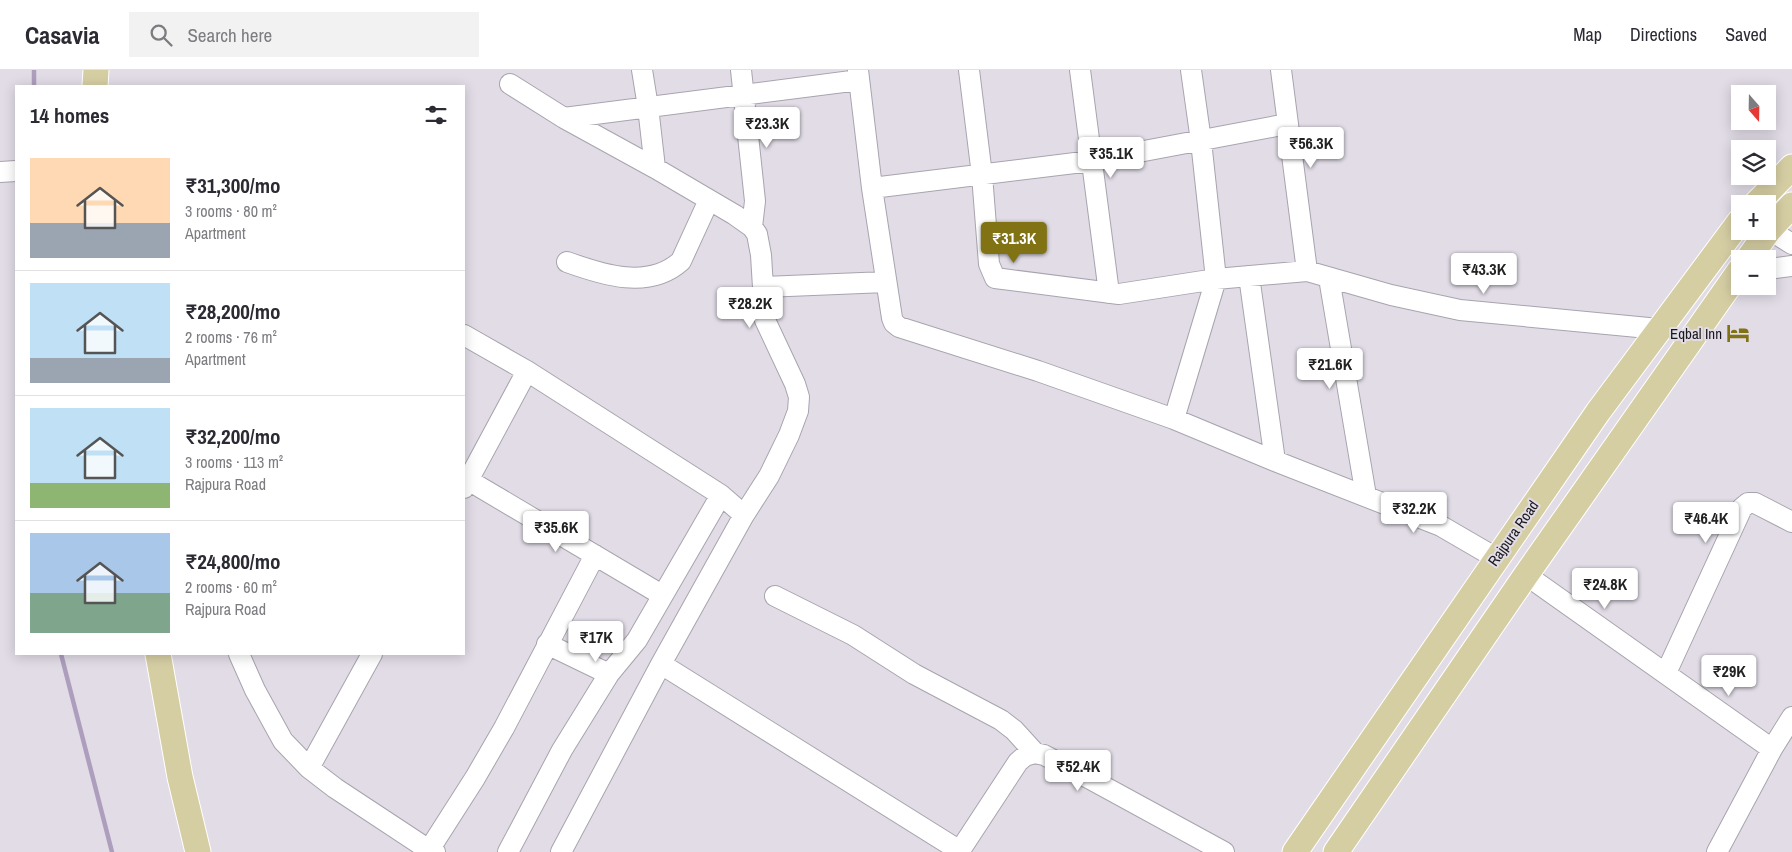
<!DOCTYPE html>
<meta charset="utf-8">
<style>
:root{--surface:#fff;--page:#f2f2f3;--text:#2b2b33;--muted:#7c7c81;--line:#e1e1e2;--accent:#817213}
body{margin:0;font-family:"Archivo Narrow",sans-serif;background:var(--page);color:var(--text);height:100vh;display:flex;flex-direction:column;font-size:19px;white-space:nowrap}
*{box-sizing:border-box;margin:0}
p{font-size:16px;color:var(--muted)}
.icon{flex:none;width:28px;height:28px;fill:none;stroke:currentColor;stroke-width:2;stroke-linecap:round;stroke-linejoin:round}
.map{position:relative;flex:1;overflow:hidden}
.details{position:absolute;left:15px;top:15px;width:450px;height:570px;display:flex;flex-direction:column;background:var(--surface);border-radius:0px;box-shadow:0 2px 12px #0003}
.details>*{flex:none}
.needle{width:32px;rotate:160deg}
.fabs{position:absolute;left:1731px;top:15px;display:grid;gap:10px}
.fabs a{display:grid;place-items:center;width:45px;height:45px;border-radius:0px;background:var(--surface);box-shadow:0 2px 12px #0003;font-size:25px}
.price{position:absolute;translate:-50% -42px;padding:0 11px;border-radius:5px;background:#fff;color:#222;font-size:16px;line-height:32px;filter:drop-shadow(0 1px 2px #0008)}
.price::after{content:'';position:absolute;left:50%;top:30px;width:15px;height:11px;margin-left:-8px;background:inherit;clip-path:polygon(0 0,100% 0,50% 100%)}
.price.selected{background:var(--accent);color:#fff}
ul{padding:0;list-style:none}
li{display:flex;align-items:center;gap:15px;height:125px;padding:0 15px}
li+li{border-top:1px solid var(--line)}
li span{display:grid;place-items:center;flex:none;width:140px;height:100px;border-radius:0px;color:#555}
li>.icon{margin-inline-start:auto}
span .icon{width:60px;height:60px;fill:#fffc;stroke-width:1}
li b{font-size:21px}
h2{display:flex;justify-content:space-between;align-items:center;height:60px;padding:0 15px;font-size:21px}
header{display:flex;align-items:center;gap:30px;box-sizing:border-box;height:70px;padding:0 25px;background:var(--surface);border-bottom:1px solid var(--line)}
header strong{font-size:24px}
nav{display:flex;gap:28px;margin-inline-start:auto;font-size:18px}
.search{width:350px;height:45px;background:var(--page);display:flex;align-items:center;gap:12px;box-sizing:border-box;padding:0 18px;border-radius:0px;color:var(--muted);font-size:19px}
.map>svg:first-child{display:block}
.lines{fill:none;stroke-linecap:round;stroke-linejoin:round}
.stream{stroke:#ad9ebe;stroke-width:4.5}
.minor-casing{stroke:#a8a4ae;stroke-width:22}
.major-casing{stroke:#fff;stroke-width:27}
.minor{stroke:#fff;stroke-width:20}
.major{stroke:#d6cea3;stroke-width:25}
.labels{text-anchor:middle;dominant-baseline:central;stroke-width:4;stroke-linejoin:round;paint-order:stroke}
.poi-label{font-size:15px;fill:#19171b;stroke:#e1dce6;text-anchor:end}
.street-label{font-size:15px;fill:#19171b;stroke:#e1dce6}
</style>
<header>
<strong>Casavia</strong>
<div class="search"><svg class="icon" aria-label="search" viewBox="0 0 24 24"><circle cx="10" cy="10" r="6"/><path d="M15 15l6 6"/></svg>Search here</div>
<nav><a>Map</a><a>Directions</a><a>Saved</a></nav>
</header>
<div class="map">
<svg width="1792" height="782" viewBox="0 0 1792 782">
<rect width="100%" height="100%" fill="#e1dce6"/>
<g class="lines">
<path class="stream" d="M34 16V0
M61 584 112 782"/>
<defs>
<path id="minor" d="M642 0 648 37 655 98
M741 0 755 131 752 157
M858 0 872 118 892 248 894 253 899 257 1038 301 1174 349 1275 391 1441 456 1496 488
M969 0 982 105 989 194 995 208 1119 224 1216 209 1307 201 1391 225 1460 240 1659 259
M1080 0 1109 223
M1281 0 1307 201
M510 14 564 48 655 98 735 145 752 157 757 164 761 185 765 250 795 314 799 327 798 341 789 365 769 406 744 445 661 594 561 782
M564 48 859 10
M0 102 16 101
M872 118 1091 91 1287 54
M1768 159 1792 174
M567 192C603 205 649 220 681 191L709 130
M1768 199 1792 196
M1249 206 1275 391
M1329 208 1366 426
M764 217 886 212
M464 265 527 301 721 425 744 445
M1174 349 1216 209 1201 71 1191 0
M468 410 662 525
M464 418 527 301
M1526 505 1772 679
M775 526 853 565 914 604 1001 650 1014 660 1035 683
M547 574 609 604
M239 584 255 620 283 671 309 698 335 718 429 780 435 782
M661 594 960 781
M1666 603 1742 438 1748 433H1755L1792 452
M309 698 372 584
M429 780 475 708 504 658 595 485
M508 782 562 680 609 604 637 570 721 425
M959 782 1018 692 1025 686 1035 683 1044 685 1092 710 1224 782
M1717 782 1772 679 1792 647"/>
<path id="major" d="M95 16 96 0
M1756 134 1792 97
M1748 189 1769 160 1792 135
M158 584 180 707 198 782
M1295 782 1598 342 1740 151
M1336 782 1526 505 1740 200"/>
</defs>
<use href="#minor" class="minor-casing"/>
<use href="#major" class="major-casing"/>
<use href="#minor" class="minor"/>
<use href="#major" class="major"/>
</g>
<defs>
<symbol id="hotel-bare" viewBox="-9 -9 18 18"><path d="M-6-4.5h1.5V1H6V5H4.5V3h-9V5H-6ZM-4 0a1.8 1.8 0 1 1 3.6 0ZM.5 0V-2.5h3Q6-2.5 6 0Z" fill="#817213" stroke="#e1dce6" stroke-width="2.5" paint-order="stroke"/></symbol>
</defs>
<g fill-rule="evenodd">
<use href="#hotel-bare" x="1722" y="247" width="32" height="32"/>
</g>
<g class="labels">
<g class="poi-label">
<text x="1722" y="263">Eqbal Inn</text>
</g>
<g class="street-label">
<text transform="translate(1513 463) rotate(-55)">Rajpura Road</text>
</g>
</g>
</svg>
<div class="fabs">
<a><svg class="needle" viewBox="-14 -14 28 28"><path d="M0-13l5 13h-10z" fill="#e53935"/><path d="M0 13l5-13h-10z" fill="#7c7c81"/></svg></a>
<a><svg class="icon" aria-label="layers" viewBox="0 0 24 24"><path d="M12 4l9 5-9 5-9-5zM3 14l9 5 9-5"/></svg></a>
<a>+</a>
<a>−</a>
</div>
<b class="price" style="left:767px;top:79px">₹23.3K</b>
<b class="price" style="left:1311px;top:99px">₹56.3K</b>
<b class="price" style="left:1111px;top:109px">₹35.1K</b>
<b class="price selected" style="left:1014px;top:194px">₹31.3K</b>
<b class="price" style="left:1484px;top:225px">₹43.3K</b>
<b class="price" style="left:750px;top:259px">₹28.2K</b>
<b class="price" style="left:1330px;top:320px">₹21.6K</b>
<b class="price" style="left:1414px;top:464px">₹32.2K</b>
<b class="price" style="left:1706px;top:474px">₹46.4K</b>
<b class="price" style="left:556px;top:483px">₹35.6K</b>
<b class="price" style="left:1605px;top:540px">₹24.8K</b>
<b class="price" style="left:596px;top:593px">₹17K</b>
<b class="price" style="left:1729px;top:627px">₹29K</b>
<b class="price" style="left:1078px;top:722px">₹52.4K</b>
<section class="details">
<h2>14 homes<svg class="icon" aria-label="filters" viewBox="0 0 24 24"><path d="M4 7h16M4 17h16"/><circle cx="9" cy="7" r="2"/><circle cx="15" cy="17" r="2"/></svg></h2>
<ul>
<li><span style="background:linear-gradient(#ffd9b3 65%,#9aa5b1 0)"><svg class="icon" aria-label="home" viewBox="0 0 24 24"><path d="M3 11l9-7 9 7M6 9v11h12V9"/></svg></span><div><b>₹31,300/mo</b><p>3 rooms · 80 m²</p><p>Apartment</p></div></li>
<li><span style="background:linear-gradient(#bfe0f5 75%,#9aa5b1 0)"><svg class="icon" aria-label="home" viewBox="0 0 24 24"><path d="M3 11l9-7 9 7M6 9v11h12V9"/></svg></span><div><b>₹28,200/mo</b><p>2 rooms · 76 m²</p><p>Apartment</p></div></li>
<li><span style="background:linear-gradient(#bfe0f5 75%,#8fb573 0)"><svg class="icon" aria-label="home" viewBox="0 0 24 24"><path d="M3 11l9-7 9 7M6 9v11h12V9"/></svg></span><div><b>₹32,200/mo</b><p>3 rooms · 113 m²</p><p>Rajpura Road</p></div></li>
<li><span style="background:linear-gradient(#a9c7e8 60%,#7fa58c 0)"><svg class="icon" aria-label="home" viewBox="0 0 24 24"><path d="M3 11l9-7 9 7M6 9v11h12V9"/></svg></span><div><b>₹24,800/mo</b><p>2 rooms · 60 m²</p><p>Rajpura Road</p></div></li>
</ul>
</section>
</div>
